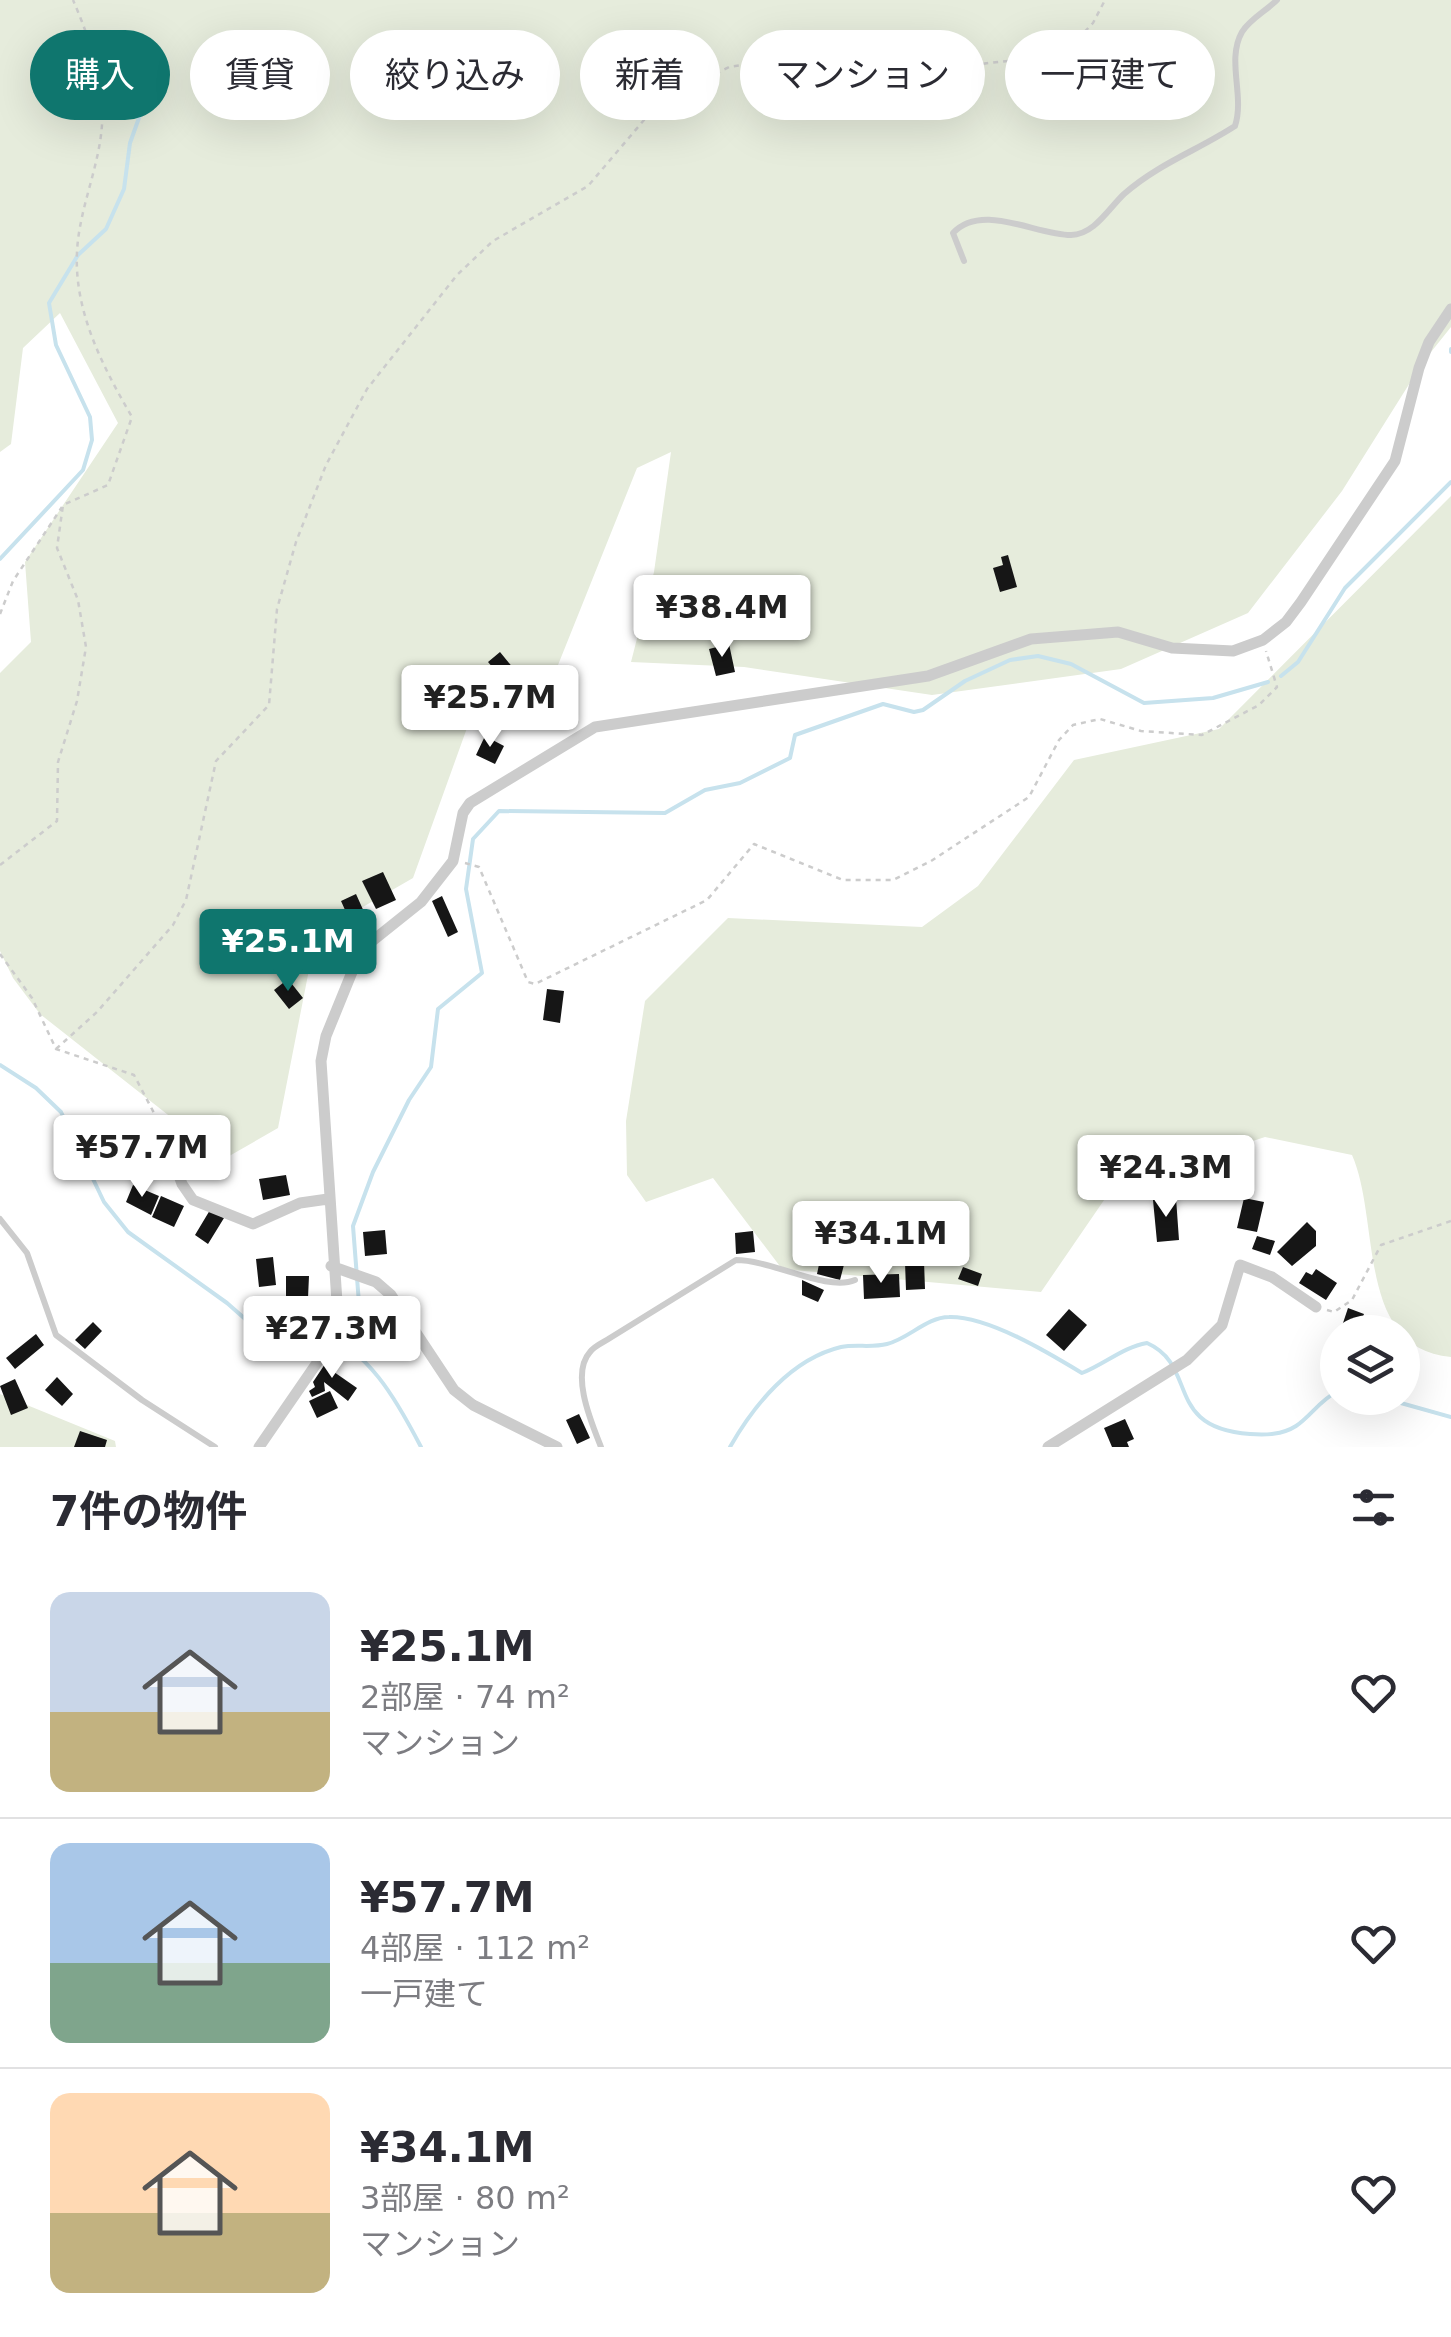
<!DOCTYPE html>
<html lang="ja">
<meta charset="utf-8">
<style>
:root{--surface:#fff;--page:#f7f7f7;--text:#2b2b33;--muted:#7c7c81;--line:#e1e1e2;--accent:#0f766e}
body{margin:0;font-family:"DejaVu Sans","Noto Sans JP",sans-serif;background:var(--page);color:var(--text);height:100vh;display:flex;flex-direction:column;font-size:38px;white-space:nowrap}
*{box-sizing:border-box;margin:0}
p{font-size:32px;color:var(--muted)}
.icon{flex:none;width:55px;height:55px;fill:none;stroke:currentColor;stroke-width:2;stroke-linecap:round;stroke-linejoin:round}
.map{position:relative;height:1447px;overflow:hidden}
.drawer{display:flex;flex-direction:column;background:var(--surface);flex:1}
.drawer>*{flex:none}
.guide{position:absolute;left:30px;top:30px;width:1392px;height:90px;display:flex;gap:20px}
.buttons{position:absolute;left:1320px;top:1315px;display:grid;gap:20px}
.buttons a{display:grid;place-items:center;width:100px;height:100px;border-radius:50%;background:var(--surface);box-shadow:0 10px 40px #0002;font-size:50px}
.price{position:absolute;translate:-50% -85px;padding:0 22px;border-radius:10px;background:#fff;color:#222;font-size:32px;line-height:65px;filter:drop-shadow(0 2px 5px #0008)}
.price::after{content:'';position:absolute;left:50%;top:60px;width:30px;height:22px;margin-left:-15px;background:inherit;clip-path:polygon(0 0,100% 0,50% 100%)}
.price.selected{background:var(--accent);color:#fff}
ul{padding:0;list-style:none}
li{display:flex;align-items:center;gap:30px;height:250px;padding:0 50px}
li+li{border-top:2px solid var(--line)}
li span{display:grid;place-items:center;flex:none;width:280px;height:200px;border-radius:20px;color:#555}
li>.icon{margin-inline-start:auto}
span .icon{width:120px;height:120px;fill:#fffc;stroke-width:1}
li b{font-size:42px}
h2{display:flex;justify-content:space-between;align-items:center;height:120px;padding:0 50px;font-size:42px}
.pill{padding:0 35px;border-radius:45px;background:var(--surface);box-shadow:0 10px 40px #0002;font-size:35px;line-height:90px}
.pill.selected{background:var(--accent);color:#fff}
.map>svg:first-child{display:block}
.green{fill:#e6ecdc}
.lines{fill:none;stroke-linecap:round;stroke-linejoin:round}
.stream{stroke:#c7e2ed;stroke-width:4}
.building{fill:#161616}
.path{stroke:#ccc;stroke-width:2.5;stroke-dasharray:5 5;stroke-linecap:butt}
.lane{stroke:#ccc;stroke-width:6}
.street{stroke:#ccc;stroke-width:11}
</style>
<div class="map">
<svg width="1451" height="1447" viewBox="0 0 1451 1447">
<rect width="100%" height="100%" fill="#fff"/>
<path class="green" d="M0 0H1451V327L1423 362 1342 491 1248 613 1121 669 932 695 744 667 631 662 654 572 671 452 637 468 554 675 476 703 413 878 316 934 278 1128 224 1159 40 1014 13 978 0 951V673L31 642 25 562 118 423 60 313 23 348 11 444 0 452Z
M1451 496V1357C1355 1348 1381 1221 1352 1155L1265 1137 1113 1187 1041 1292 782 1269 713 1178 646 1202 627 1175 626 1121 645 1001 728 918 922 927 978 886 1074 760 1219 729Z
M0 1394 115 1441 116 1447H0Z"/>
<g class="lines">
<path class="stream" d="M1451 349V352
M0 559 83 470 92 440 90 417 56 345 49 303 78 255 106 229 124 189 130 143 145 101
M1281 676 1298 662 1345 588 1451 482
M0 1065 36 1088 61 1112 104 1202 128 1232 227 1303 277 1347 317 1327C370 1354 394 1395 421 1447
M363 1355 353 1226 373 1172 409 1100 431 1067 438 1009 482 973 466 889 473 839 499 811 665 813 705 790 740 783 790 758 795 735 883 704 914 712 923 710 965 681 1010 660 1038 656 1071 664 1144 703 1213 698 1268 682
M1383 1398 1451 1417
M730 1447C754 1405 791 1359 841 1347 856 1344 872 1348 887 1344 908 1339 927 1317 949 1317 988 1316 1049 1353 1082 1373 1105 1364 1123 1347 1147 1343 1199 1366 1163 1428 1250 1434 1265 1435 1282 1435 1296 1426 1311 1416 1320 1400 1338 1391"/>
</g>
<path class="building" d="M1008 555 1017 587 1000 592 993 568 1003 565 1001 557Z
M729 644 735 672 716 676 709 649Z
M500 652 514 669 504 681 488 662Z
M485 736 504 746 495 764 476 755Z
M383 872 396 900 376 909 362 881Z
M356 894 365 914 350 921 341 901Z
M442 896 458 932 448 937 432 901Z
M288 979 303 998 289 1009 274 990Z
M547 989 564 991 560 1023 543 1020Z
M132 1148 138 1172 118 1177 112 1153Z
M286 1175 290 1195 263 1200 259 1179Z
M133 1185 159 1196 151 1215 126 1202Z
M161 1196 184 1206 174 1227 152 1217Z
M1176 1198 1179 1240 1157 1242 1153 1200Z
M1244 1198 1264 1202 1257 1232 1237 1228Z
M210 1210 224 1218 208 1244 195 1235Z
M1307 1222 1316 1231V1246L1292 1266 1277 1252Z
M385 1230 387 1254 365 1256 363 1232Z
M753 1231 755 1252 736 1254 735 1233Z
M1257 1236 1275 1241 1270 1255 1252 1249Z
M821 1255 845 1261 840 1280 817 1274Z
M273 1257 276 1285 259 1287 256 1259Z
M924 1261 925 1289 906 1290 905 1262Z
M963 1267 982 1274 978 1286 958 1279Z
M1316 1269 1337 1283 1326 1300 1299 1283 1306 1272 1312 1275Z
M899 1274 900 1297 864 1299 863 1275Z
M286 1276H309L308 1298 286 1297Z
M802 1280 824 1290 818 1302 802 1295Z
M1348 1308 1364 1314 1357 1332H1340Z
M1069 1309 1087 1325 1064 1351 1046 1335Z
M93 1322 102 1331 85 1349 75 1340Z
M36 1334 44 1345 15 1369 6 1358Z
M331 1355 341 1362 334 1372 357 1388 348 1401 324 1382 325 1391 312 1397 309 1391 315 1387 313 1382Z
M57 1377 73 1394 62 1406 45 1390Z
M15 1379 28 1408 11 1415 0 1386Z
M330 1391 338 1408 317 1418 309 1401Z
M579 1414 590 1438 577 1444 566 1420Z
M1125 1419 1134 1439 1127 1442 1129 1447H1112L1104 1428Z
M80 1431 107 1440 105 1447H74Z"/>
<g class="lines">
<path class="path" d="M0 614 13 581 62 507
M465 863 479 867 528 982 535 984 707 900 754 844 843 880H893L931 861 1029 797 1059 740 1073 725 1100 719 1141 731 1202 735 1259 705 1277 687 1266 651
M0 865 57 821 58 762 77 701 86 647 78 600 57 548 63 505 108 485 132 417C103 367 74 312 77 252 79 209 99 168 102 125 106 84 89 37 73 0
M0 954 32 998 56 1049 134 1075 154 1113
M56 1049 97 1012 173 925 186 900 216 761 269 705 277 609 296 542 326 465 367 389 457 275 493 241 588 186 644 120 675 94 729 67 778 60 971 65 1044 57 1073 44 1093 23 1105 0
M1327 1310 1334 1312 1352 1300 1381 1245 1451 1221"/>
<path class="lane" d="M964 261 953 233C982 202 1036 235 1071 235 1094 235 1109 208 1124 194 1158 164 1198 150 1235 126 1245 96 1226 60 1242 32 1250 19 1266 11 1277 0
M0 1219 27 1253 56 1335 142 1400 215 1447
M601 1447C592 1424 570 1374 590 1352 594 1346 604 1342 610 1338L736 1260C772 1260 827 1292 855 1280"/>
<path class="street" d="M160 1123 182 1184 193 1200 253 1224 300 1203 328 1199
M331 1266 376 1282 391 1295 454 1390 473 1405 557 1447
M259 1447 332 1341 338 1317 321 1061 326 1036 361 950 421 902 453 861 463 813 470 803 595 727 928 676 1031 639 1118 632 1172 648 1233 651 1263 640 1286 622 1301 602 1395 461 1419 368 1429 342 1451 309
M1048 1447 1187 1360 1222 1325 1240 1265 1272 1277 1316 1307"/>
</g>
</svg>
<div class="buttons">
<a><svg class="icon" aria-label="layers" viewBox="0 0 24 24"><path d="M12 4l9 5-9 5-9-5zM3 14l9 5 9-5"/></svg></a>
</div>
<b class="price" style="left:722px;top:660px">¥38.4M</b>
<b class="price" style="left:490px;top:750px">¥25.7M</b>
<b class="price selected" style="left:288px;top:994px">¥25.1M</b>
<b class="price" style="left:142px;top:1200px">¥57.7M</b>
<b class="price" style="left:1166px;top:1220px">¥24.3M</b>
<b class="price" style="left:881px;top:1286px">¥34.1M</b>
<b class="price" style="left:332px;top:1381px">¥27.3M</b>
<div class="guide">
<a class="pill selected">購入</a>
<a class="pill">賃貸</a>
<a class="pill">絞り込み</a>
<a class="pill">新着</a>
<a class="pill">マンション</a>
<a class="pill">一戸建て</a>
</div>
</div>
<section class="drawer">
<h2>7件の物件<svg class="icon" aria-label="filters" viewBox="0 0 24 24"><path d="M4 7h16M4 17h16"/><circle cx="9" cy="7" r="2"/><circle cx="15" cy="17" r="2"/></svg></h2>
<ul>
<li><span style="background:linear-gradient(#c9d6e8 60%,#c2b280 0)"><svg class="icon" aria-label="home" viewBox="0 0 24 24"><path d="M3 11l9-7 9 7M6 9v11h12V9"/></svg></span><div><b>¥25.1M</b><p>2部屋 · 74 m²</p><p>マンション</p></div><svg class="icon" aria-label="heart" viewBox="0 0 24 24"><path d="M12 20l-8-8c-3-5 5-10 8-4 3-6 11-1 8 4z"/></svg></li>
<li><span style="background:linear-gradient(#a9c7e8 60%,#7fa58c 0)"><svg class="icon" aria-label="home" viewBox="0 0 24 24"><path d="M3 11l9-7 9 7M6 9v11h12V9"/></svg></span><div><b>¥57.7M</b><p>4部屋 · 112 m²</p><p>一戸建て</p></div><svg class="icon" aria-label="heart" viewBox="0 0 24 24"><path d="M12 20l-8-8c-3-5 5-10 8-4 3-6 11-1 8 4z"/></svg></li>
<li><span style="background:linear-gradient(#ffd9b3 60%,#c2b280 0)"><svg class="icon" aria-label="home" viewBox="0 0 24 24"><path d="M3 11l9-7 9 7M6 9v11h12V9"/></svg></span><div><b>¥34.1M</b><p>3部屋 · 80 m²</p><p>マンション</p></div><svg class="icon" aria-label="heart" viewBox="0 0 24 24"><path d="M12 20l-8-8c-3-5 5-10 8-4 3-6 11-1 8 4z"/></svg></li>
</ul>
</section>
